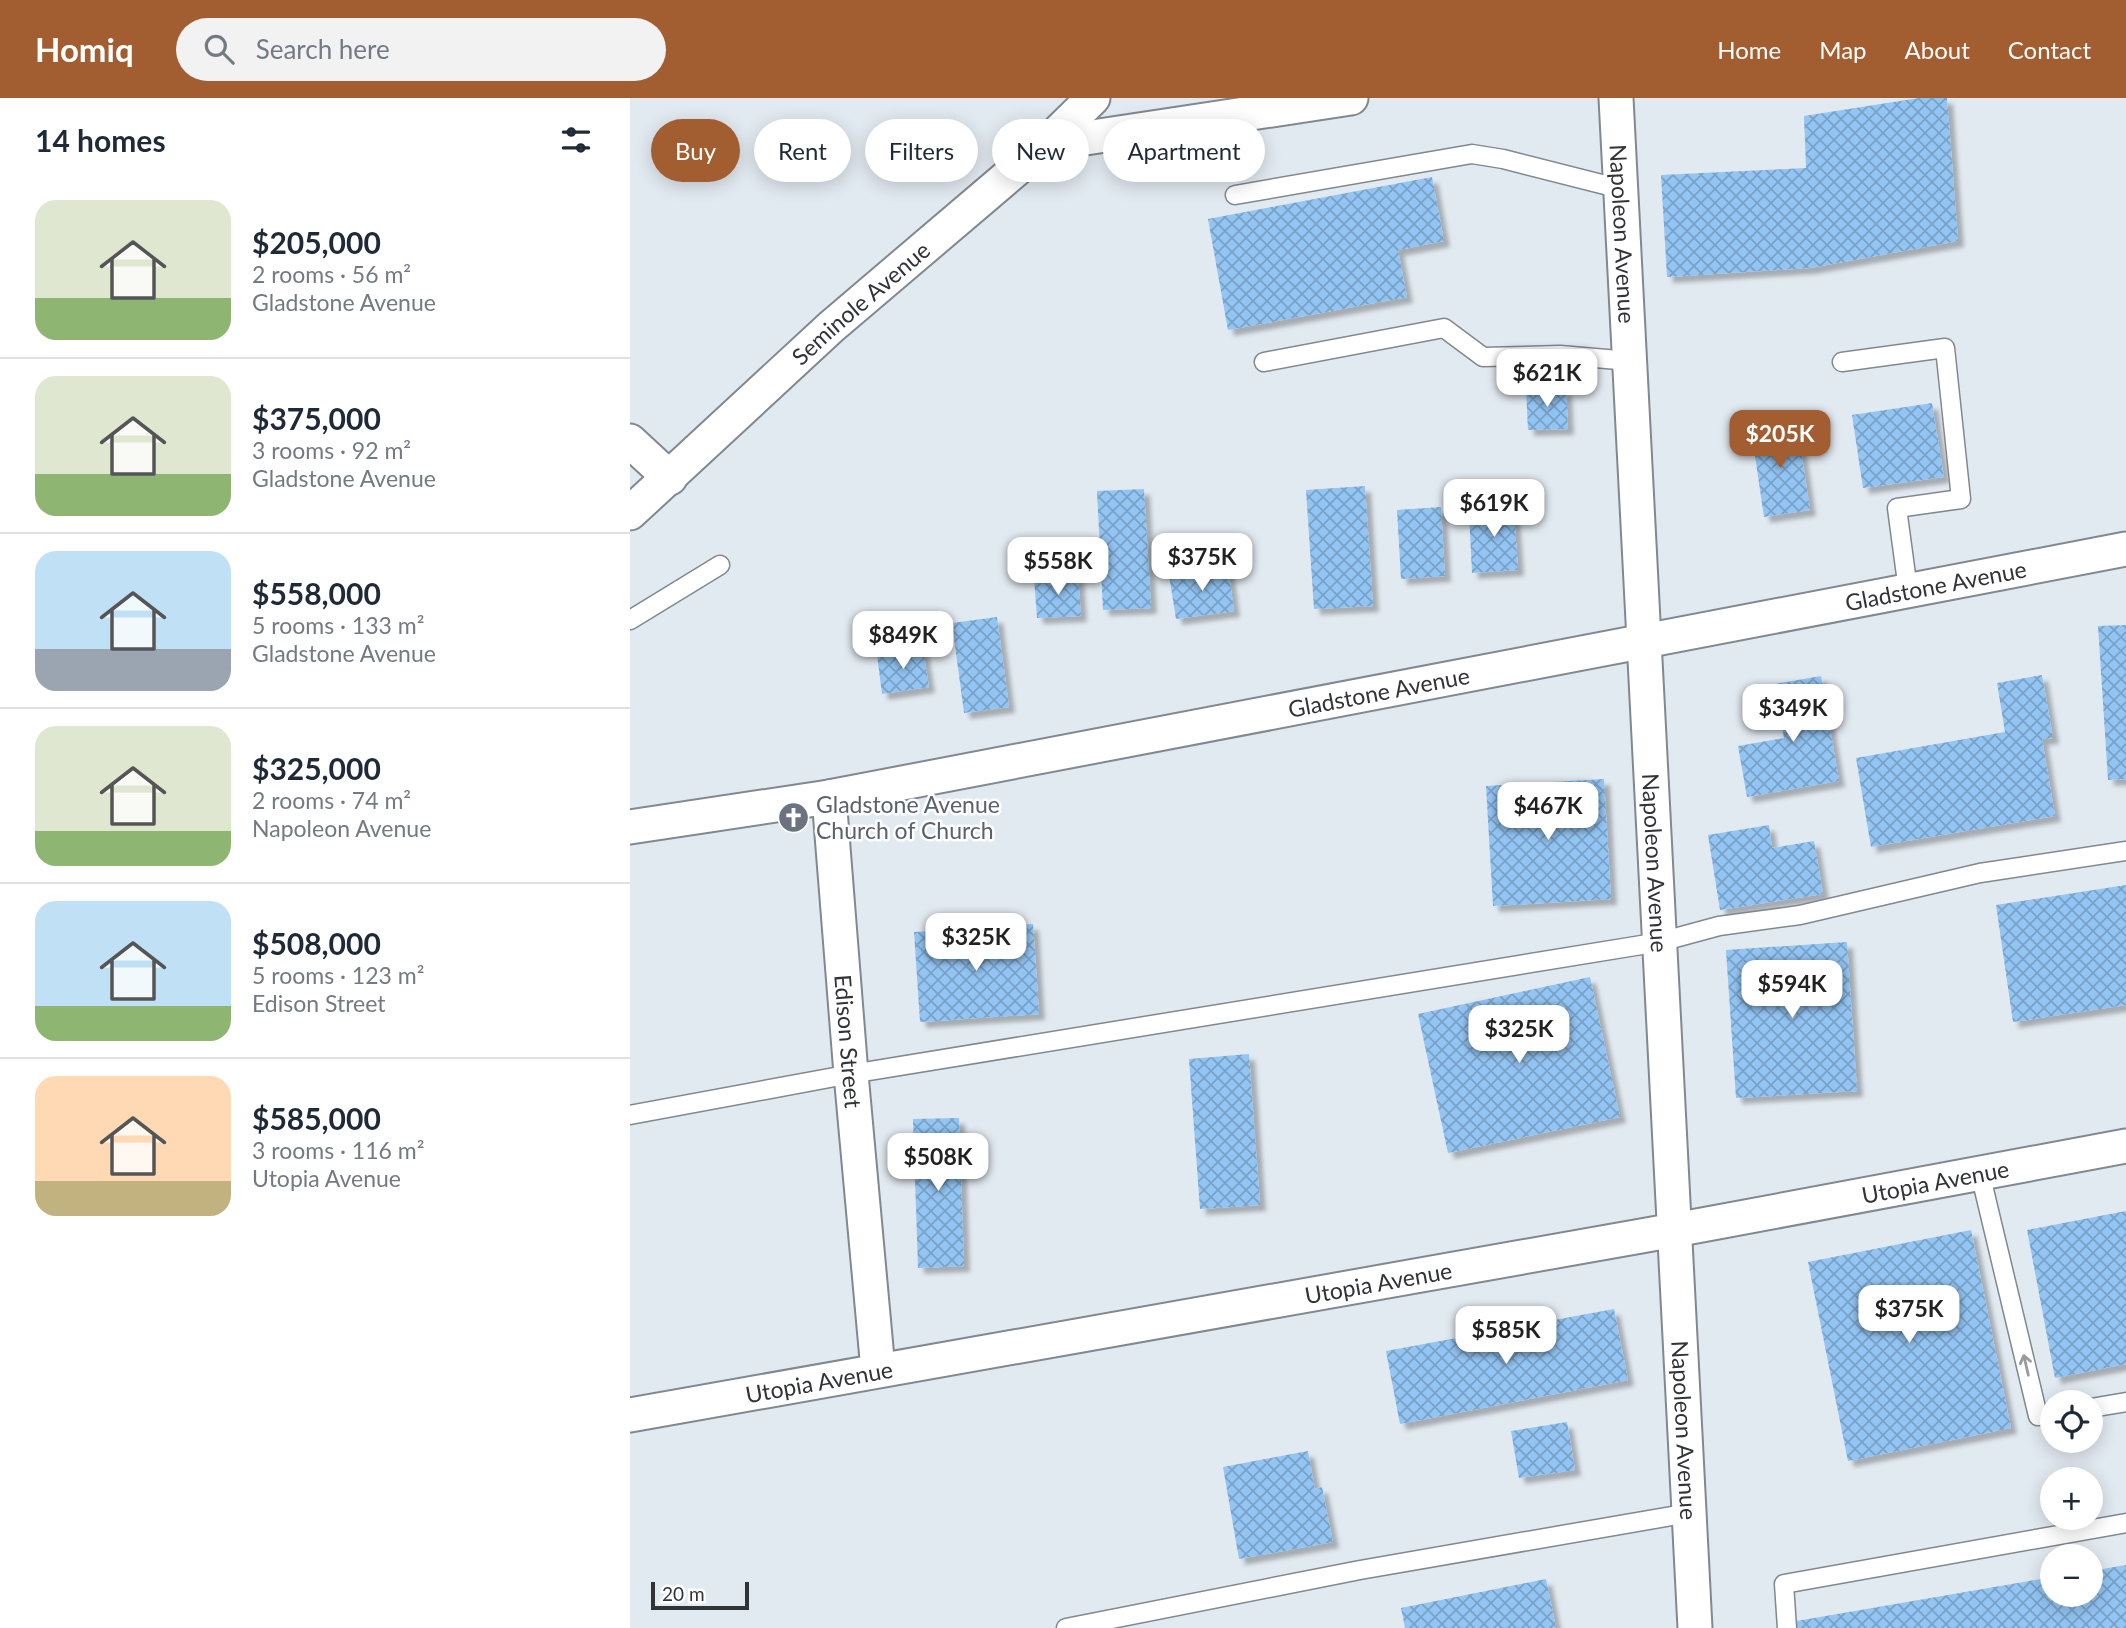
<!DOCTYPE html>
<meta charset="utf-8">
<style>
:root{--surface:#fff;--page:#f2f2f3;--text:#1f2937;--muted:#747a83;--line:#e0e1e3;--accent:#a25d31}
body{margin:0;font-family:Lato,sans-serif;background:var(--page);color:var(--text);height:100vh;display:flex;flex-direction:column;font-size:26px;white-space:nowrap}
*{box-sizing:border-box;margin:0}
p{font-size:23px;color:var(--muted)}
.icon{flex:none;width:38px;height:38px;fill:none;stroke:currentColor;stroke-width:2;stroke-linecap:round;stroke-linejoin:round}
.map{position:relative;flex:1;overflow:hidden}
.side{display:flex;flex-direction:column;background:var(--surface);width:630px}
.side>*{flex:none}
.hud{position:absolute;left:21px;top:21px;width:665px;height:63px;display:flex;gap:14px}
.controls{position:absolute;left:1410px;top:1292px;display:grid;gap:14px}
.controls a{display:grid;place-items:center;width:63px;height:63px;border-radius:50%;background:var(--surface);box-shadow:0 4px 18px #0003;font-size:35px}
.scale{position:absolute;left:21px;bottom:18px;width:98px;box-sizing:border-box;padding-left:7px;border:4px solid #313437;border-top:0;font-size:19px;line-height:24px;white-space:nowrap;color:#313437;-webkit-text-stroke:5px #fff;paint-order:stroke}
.price{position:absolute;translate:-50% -60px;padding:0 16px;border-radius:14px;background:#fff;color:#222;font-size:23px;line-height:46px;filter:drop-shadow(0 2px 4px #0008)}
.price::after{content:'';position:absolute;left:50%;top:42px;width:21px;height:16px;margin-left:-10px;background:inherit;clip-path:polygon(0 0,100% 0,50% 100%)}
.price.current{background:var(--accent);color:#fff}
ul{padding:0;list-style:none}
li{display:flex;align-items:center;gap:21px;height:175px;padding:0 35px}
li+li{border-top:2px solid var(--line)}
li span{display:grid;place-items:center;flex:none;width:196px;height:140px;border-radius:21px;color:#555}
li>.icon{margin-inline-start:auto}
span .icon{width:84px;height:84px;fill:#fffc;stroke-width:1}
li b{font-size:30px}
h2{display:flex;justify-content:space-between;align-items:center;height:84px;padding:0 35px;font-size:30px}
.chip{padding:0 24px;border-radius:32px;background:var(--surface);box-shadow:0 4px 18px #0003;font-size:24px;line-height:63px}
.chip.current{background:var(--accent);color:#fff}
header{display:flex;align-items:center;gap:42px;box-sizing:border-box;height:98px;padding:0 35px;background:var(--accent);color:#fff}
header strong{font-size:33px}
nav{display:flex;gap:38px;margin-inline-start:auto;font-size:24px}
.search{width:490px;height:63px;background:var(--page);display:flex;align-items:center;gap:18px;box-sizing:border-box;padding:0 24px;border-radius:38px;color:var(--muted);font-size:26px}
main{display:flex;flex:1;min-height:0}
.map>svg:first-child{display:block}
.building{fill:url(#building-cross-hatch);filter:url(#shadow)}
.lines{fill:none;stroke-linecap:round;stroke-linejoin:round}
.service-casing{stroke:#81888f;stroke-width:21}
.minor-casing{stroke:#81888f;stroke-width:37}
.service{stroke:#fff;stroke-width:18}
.minor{stroke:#fff;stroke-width:33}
.oneway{stroke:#989a9b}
.labels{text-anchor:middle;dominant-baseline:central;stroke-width:5;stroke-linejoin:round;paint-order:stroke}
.street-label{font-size:23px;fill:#313437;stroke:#fff}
.worship-label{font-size:23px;fill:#5b616d;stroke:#fff;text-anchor:start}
</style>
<header>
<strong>Homiq</strong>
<div class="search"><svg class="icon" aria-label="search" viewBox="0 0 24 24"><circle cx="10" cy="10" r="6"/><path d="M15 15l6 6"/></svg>Search here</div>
<nav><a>Home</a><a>Map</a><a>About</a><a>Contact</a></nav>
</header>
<main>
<section class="side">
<h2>14 homes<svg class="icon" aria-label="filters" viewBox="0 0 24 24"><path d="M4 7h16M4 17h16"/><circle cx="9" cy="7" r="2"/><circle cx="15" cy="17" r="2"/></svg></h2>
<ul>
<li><span style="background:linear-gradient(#dfe7d0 70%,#8fb573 0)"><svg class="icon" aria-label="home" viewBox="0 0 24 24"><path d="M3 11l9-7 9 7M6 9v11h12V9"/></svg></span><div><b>$205,000</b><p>2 rooms · 56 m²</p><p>Gladstone Avenue</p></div></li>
<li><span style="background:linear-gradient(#dfe7d0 70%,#8fb573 0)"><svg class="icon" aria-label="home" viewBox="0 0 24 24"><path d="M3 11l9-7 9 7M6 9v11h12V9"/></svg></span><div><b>$375,000</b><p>3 rooms · 92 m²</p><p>Gladstone Avenue</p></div></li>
<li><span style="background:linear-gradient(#bfe0f5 70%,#9aa5b1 0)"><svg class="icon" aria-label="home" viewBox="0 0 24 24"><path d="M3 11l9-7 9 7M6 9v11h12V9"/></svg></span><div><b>$558,000</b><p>5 rooms · 133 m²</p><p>Gladstone Avenue</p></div></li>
<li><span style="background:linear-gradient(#dfe7d0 75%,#8fb573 0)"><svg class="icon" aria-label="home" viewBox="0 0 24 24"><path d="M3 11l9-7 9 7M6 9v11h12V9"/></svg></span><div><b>$325,000</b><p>2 rooms · 74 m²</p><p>Napoleon Avenue</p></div></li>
<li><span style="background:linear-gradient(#bfe0f5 75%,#8fb573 0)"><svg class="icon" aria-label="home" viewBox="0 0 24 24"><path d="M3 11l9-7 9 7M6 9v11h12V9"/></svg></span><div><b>$508,000</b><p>5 rooms · 123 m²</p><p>Edison Street</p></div></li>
<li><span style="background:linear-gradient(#ffd9b3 75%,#c2b280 0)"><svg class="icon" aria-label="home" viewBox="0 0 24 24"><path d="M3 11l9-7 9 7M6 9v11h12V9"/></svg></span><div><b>$585,000</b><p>3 rooms · 116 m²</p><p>Utopia Avenue</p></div></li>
</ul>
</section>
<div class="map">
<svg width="1496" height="1530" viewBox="0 0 1496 1530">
<defs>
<pattern id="building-cross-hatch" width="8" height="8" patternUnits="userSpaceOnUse" patternTransform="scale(1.75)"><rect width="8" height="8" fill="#93c5f4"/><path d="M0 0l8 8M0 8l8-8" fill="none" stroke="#79a1c6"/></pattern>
<filter id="shadow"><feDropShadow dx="6" dy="6" stdDeviation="2" flood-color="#0004"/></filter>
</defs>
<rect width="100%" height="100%" fill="#e2eaf1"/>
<path class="building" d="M1289 0H1317L1328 143 1180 170 1037 179 1031 77 1176 70 1174 18Z
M802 79 814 143 768 152 777 199 598 232 578 121Z
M936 291 938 331 898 332 896 292Z
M1302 305 1314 379 1233 390 1222 317Z
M1167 325 1180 412 1134 419 1121 331Z
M735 388 743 508 684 511 676 392Z
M514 391 521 510 473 512 467 393Z
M883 402 888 472 842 475 839 415 859 414 858 404Z
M811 409 815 478 771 481 767 412Z
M598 469 604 513 546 521 539 477Z
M448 477 451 518 407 520 404 480Z
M367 519 379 609 334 615 322 525Z
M1496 527V681L1478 682 1468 528Z
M293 551 299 589 252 596 247 557Z
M1412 577 1423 640 1412 641 1425 718 1241 749 1226 660 1375 634 1367 585Z
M1191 578 1209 683 1117 699 1108 648 1154 640 1145 586Z
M974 681 981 801 863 808 856 688Z
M1139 727 1142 750 1184 743 1193 796 1090 812 1078 737Z
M1496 787V907L1383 924 1366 807Z
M403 826 409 916 290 924 284 834Z
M1217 844 1227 993 1106 1000 1096 852Z
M960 879 990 1019 818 1055 788 916Z
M619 956 630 1107 570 1111 559 961Z
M329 1020 334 1168 288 1170 283 1021Z
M1496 1113V1266L1425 1280 1397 1132Z
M1341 1132 1381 1330 1218 1363 1178 1164Z
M984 1211 998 1282 770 1326 756 1253Z
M937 1324 945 1372 889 1380 881 1333Z
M678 1353 685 1391 692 1389 703 1444 609 1461 593 1369Z
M1496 1467V1530H1157L1155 1525 1423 1479V1496H1461V1473Z
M916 1481 926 1530H775L771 1510Z"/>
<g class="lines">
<defs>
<path id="service" d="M605 97 842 56 873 61 991 91
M634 264 814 230 853 259 930 257 1000 263
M1212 264 1315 250 1331 401 1267 410 1278 492
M0 522 90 467
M0 1017 221 976 1030 844 1089 828 1170 817 1350 775 1496 753
M1350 1075 1408 1318 1423 1316
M1461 1310 1496 1304
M436 1530 730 1472 1059 1415
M1157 1530 1154 1486 1496 1425"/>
<g id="minor">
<path id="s1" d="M986 0 1065 1530"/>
<path d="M416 46 721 0"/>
<path d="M0 343 40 380"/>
<path id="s2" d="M0 415 201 229 416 46 463 0"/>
<path id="s3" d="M199 699 221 976 248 1272"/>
<path id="s4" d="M0 729 199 699 1496 451"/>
<path id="s5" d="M0 1317 1045 1132 1496 1048"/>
</g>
</defs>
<use href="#service" class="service-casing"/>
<use href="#minor" class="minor-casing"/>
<use href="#service" class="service"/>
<use href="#minor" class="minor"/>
</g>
<defs><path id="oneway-shaft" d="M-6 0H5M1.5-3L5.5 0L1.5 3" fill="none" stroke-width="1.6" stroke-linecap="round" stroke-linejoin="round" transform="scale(1.75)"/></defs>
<use class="oneway" href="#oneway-shaft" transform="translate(1396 1267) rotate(-103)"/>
<defs>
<symbol id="church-disc" viewBox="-11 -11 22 22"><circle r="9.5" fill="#6b7280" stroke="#fff"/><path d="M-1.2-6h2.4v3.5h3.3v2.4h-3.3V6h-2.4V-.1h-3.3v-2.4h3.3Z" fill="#fff"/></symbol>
</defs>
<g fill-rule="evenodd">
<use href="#church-disc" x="146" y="702" width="35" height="35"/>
</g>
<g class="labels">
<g class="street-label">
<text stroke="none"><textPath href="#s1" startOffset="136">Napoleon Avenue</textPath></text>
<text stroke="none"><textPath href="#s2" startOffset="312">Seminole Avenue</textPath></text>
<text stroke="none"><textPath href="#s4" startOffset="1328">Gladstone Avenue</textPath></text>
<text stroke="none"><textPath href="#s4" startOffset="761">Gladstone Avenue</textPath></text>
<text stroke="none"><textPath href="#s1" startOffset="766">Napoleon Avenue</textPath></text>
<text stroke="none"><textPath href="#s3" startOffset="245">Edison Street</textPath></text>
<text stroke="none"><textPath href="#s5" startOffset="1326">Utopia Avenue</textPath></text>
<text stroke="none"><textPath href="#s5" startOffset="760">Utopia Avenue</textPath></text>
<text stroke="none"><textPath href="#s5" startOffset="192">Utopia Avenue</textPath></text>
<text stroke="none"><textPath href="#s1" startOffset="1334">Napoleon Avenue</textPath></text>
</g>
<g class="worship-label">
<text x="186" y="706">Gladstone Avenue<tspan x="186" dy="26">Church of Church</tspan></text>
</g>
</g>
</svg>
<div class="controls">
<a><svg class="icon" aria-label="locate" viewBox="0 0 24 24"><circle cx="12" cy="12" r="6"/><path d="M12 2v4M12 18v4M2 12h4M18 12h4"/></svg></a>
<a>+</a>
<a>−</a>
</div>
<div class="scale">20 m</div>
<b class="price" style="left:917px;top:311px">$621K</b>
<b class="price current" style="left:1150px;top:372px">$205K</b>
<b class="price" style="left:864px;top:441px">$619K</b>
<b class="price" style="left:572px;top:495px">$375K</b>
<b class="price" style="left:428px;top:499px">$558K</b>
<b class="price" style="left:273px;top:573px">$849K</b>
<b class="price" style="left:1163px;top:646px">$349K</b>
<b class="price" style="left:918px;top:744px">$467K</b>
<b class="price" style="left:346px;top:875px">$325K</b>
<b class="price" style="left:1162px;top:922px">$594K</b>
<b class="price" style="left:889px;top:967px">$325K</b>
<b class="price" style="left:308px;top:1095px">$508K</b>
<b class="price" style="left:1279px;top:1247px">$375K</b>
<b class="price" style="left:876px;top:1268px">$585K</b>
<div class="hud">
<a class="chip current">Buy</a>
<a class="chip">Rent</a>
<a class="chip">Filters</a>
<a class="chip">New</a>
<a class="chip">Apartment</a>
</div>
</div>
</main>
